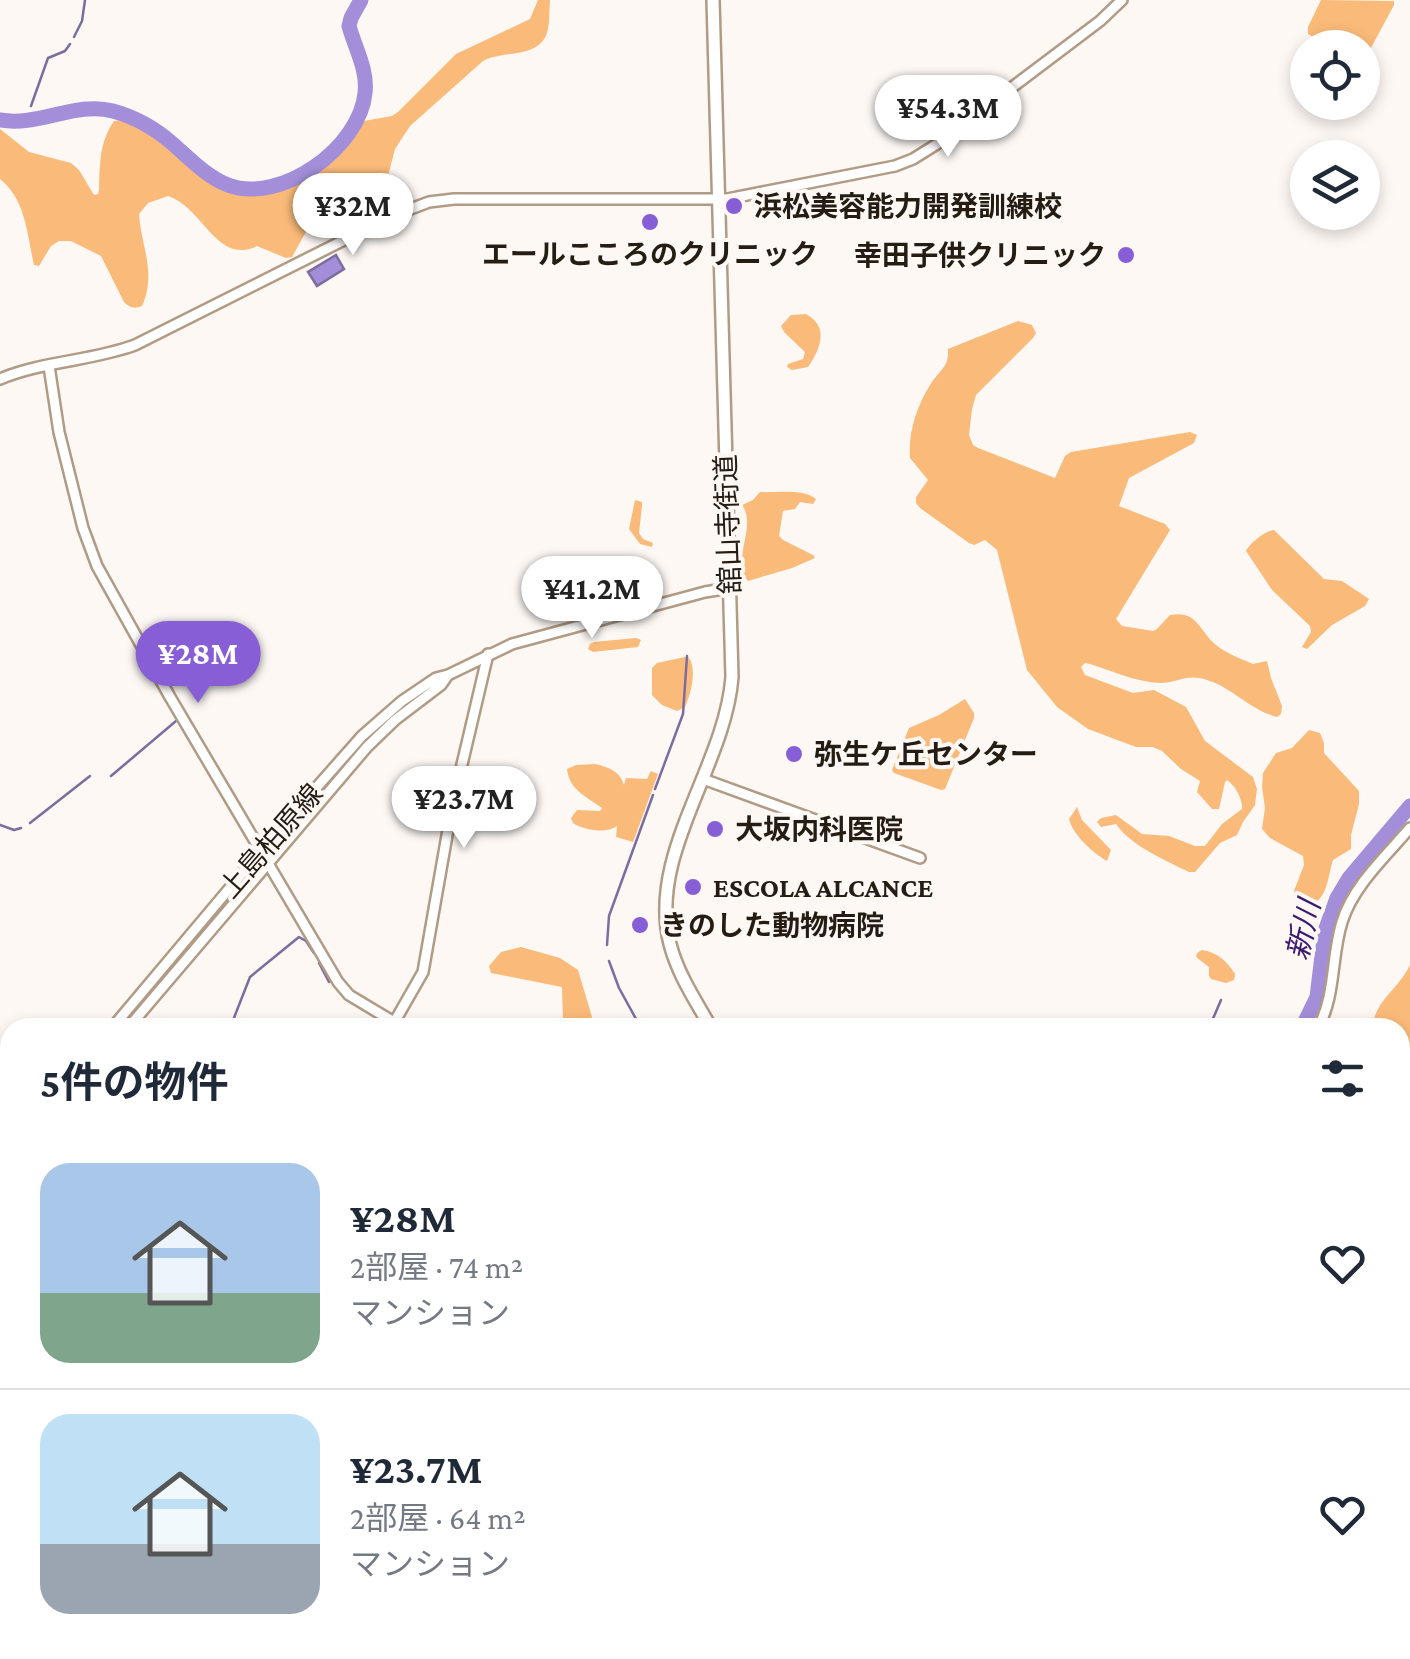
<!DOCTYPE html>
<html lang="ja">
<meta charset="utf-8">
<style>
:root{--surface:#fff;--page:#f6f6f7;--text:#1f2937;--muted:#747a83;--line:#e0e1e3;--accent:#885ed7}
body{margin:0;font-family:"Crimson Pro","Noto Sans JP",serif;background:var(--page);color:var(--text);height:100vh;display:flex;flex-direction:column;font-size:38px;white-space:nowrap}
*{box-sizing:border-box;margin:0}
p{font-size:32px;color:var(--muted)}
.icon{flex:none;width:55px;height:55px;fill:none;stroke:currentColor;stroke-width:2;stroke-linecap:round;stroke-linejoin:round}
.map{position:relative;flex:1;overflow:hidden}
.panel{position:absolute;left:0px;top:1018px;width:1410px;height:642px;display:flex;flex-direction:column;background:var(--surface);border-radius:30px 30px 0 0;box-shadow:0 5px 15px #0003}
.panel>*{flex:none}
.tools{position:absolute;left:1290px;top:30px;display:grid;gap:20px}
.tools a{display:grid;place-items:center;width:90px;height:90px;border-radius:50%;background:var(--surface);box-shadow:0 5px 15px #0003;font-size:50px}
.price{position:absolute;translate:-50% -85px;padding:0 22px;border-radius:35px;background:#fff;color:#222;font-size:32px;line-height:65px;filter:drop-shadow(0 2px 5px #0008)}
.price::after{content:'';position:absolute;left:50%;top:60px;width:30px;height:22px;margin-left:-15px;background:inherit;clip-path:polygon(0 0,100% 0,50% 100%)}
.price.active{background:var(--accent);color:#fff}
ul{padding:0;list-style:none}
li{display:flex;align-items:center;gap:30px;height:250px;padding:0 40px}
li+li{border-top:2px solid var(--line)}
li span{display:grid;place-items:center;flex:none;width:280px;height:200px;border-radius:30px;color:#555}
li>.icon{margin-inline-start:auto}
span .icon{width:120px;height:120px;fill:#fffc;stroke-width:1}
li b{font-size:42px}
h2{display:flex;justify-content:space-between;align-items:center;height:120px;padding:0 40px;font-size:42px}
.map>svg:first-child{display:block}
.green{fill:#faba79}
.water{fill:#a38ed9;stroke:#7d6c9e;stroke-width:2.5}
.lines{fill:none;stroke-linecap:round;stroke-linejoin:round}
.stream{stroke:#7d6c9e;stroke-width:2.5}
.river{stroke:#a38ed9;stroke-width:15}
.tertiary-casing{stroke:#b19b85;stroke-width:14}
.secondary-casing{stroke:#b19b85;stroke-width:15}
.primary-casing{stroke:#b19b85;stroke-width:16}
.tertiary{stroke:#fff;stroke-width:9}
.secondary{stroke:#fff;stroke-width:10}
.primary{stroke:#fff;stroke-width:11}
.poi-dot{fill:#885ed7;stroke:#fdf8f4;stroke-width:4}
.labels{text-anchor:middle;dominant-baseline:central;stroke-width:8;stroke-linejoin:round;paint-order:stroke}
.poi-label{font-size:28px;font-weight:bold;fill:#251d14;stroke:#fdf8f4;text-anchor:start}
.street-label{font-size:28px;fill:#251d14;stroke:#fdf8f4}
.water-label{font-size:30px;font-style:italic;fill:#3d1870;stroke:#fdf8f4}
</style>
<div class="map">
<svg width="1410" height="1659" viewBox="0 0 1410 1659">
<rect width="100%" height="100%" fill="#fdf8f4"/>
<path class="green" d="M538 0H550C549 10 550 23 547 33 538 59 503 50 483 61L410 126 395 149 388 176 317 212 292 257 286 258 257 246C217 266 203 207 168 196L148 203 139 214C141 246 157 273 142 306 134 309 130 308 124 302L101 256 71 241H59L51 246 39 266 34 265C27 234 26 200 0 179V129L29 152 71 163 79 170 94 195 98 194 99 190C100 164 99 143 114 121 125 119 132 123 142 128 161 138 174 153 191 166 237 204 275 202 323 166 340 154 349 135 364 121L392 116 398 112 456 54 530 19Z
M1321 0 1394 1V5L1364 61 1362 48 1331 47 1308 34V27Z
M806 314C830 327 820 349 808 367L792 370 787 367 788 364 803 359 805 352 784 332 781 326 791 315Z
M1018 321 1032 325 1036 333 1033 338 976 395 972 409 969 435 973 445 978 448 1055 478 1065 456 1071 452 1190 432 1197 435 1194 443 1129 478 1119 506 1165 524 1170 530 1116 619 1122 626 1153 631 1157 629 1170 615C1198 610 1199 631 1216 645 1226 653 1241 659 1253 664L1267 661 1271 678 1282 706 1281 714 1277 717C1250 710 1233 688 1207 680 1186 673 1178 683 1160 683 1136 682 1112 671 1090 664L1085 663 1081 667 1085 675 1133 693 1154 690 1186 707 1205 741 1253 777 1257 789 1255 805 1243 822 1237 835 1220 843 1195 872H1189C1165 860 1131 846 1116 824L1101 827 1097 822 1101 818 1116 815 1142 834 1169 836 1195 846H1205L1222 824 1242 809C1243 800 1235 785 1227 780L1225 782 1219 809H1212L1197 792 1200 781 1181 769 1162 751 1153 747H1136L1088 729 1057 707 1027 670 997 550 985 540 974 545 969 543 920 508 916 503V497L928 480 910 458C908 432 917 406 930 385 940 369 949 368 948 349Z
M760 492C777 493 803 488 816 499L813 504 800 502 795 509 783 511 779 536 783 540 813 555 815 558 792 568 748 581C730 560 758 527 742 505L753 500Z
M635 500 642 502V506L639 533 643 539 653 543 652 547 640 544 629 529Z
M1274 530 1324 579 1342 581 1369 599 1365 606 1332 625 1307 649 1302 647 1311 632 1310 626 1272 590 1246 551C1250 543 1265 531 1274 530Z
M636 638 641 640 638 647 593 652 588 649 590 644 594 642Z
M685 657 689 658C697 670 691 694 685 707L677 711 662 705 652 695V668L657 663Z
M965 699 974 713V718L945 789 941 790 894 773 892 770 909 728 939 715Z
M1309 730 1320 733 1324 743V753L1359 791V804L1351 835V849L1333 860C1328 874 1327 910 1303 903 1296 901 1296 898 1294 891L1304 865 1303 856 1270 838 1262 829 1265 808 1262 787 1263 773 1276 753 1292 748Z
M595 764C608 767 620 771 624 785L626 778 647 779 651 771 658 774 633 842 616 837 617 826C606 834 583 830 573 823L571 818 577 810 600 811 602 808C587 797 569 790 567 769L576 765Z
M1077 807 1082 820 1111 850 1107 861C1093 853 1073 835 1069 819Z
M521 947 560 958 578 970 592 1017 588 1027H560L563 1022 562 987 491 973 489 966 501 952Z
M1202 950C1218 953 1226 960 1235 974L1234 980 1226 983 1211 979 1209 976V967L1196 957 1197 953Z
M1410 965V1061L1400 1079V1028L1372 1027C1377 998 1398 990 1410 965Z
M1400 1376 1410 1384V1453L1400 1443Z
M1406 1601 1410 1603V1659H1309L1310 1650H1400V1605Z
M10 1642V1650H239L231 1659H3Z
M1226 1650H1298L1294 1659H1223Z"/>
<path class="water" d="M336 255 344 269 317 286 308 272Z"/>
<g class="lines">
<path class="stream" d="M74 37 82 21 85 0
M31 106 48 58 65 51 70 44
M25 122 27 117
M111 776 176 721
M655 789 683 714 687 656
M30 823 90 776
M0 825 14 830 21 828
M607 945 609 916 653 795
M609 961 619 988 641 1028
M319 963 329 982
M230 1028 250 977 299 937 306 941 314 953
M1209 1028 1221 1000"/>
<path class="river" d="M0 120C38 127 76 101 113 111 135 117 156 129 173 144 190 159 207 177 228 185 281 205 360 147 365 93 368 70 355 48 349 26L351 18 361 0
M1302 1028 1317 997 1325 931 1337 898 1349 878 1410 806
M1095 1659 1096 1650"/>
<defs>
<path id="tertiary" d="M49 366 59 432 83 528 97 566 170 697 338 982 349 995 394 1022
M0 379C43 361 92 361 135 345L392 216 429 202 454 199H727L895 166 913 159 937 144 1100 21 1122 0
M703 779 920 858
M112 1028 271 839 362 736 402 701 436 678 448 675 512 644 705 592 730 588
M128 1028 367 747 395 720 441 685 448 675
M391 1028 423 972 452 807 488 654
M1318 1028C1336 995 1331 957 1342 922 1353 886 1386 856 1410 828
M0 1157 10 1145
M0 1177 10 1166"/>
<path id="secondary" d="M0 1101 10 1107
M751 1650 757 1659"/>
<path id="primary" d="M711 1028C696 1001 678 975 670 944 647 854 725 767 732 677L713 0
M1052 1650 1058 1659"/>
</defs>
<use href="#tertiary" class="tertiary-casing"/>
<use href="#secondary" class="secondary-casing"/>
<use href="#primary" class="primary-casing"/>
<use href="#tertiary" class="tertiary"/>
<use href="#secondary" class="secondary"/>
<use href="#primary" class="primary"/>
</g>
<g class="poi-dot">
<circle cx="734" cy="206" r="10"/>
<circle cx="650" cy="222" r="10"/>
<circle cx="1126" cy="255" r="10"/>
<circle cx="794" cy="754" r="10"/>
<circle cx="715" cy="829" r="10"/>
<circle cx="693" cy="887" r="10"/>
<circle cx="640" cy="925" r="10"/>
</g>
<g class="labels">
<g class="poi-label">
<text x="754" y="206">浜松美容能力開発訓練校</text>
<text x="650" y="254" text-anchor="middle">エールこころのクリニック</text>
<text x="1106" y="255" text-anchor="end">幸田子供クリニック</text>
<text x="814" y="754">弥生ケ丘センター</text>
<text x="735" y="829">大坂内科医院</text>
<text x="713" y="887">ESCOLA ALCANCE</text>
<text x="660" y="925">きのした動物病院</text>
</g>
<g class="street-label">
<text transform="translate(728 524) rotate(-92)">舘山寺街道</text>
<text transform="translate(271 841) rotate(-49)">上島柏原線</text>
</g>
<g class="water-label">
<text transform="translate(1303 930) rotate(-77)">新川</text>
</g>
</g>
</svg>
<div class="tools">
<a><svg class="icon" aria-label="locate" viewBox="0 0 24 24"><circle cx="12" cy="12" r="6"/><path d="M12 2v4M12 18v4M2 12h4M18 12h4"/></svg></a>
<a><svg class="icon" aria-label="layers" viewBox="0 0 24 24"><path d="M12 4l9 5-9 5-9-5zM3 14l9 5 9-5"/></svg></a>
</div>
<b class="price" style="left:948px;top:160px">¥54.3M</b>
<b class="price" style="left:353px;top:258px">¥32M</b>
<b class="price" style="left:592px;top:641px">¥41.2M</b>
<b class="price active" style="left:198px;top:706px">¥28M</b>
<b class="price" style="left:464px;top:851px">¥23.7M</b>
<section class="panel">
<h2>5件の物件<svg class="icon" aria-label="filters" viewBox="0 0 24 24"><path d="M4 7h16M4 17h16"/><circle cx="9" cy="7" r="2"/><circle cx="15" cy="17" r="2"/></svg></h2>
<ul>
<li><span style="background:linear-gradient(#a9c7e8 65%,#7fa58c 0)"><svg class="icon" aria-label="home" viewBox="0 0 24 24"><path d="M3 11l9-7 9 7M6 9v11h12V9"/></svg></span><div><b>¥28M</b><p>2部屋 · 74 m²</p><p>マンション</p></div><svg class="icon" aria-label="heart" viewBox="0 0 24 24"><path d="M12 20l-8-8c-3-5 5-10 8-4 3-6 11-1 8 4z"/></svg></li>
<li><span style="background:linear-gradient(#bfe0f5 65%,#9aa5b1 0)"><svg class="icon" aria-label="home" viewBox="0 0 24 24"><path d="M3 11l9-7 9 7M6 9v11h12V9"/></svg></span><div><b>¥23.7M</b><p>2部屋 · 64 m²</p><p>マンション</p></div><svg class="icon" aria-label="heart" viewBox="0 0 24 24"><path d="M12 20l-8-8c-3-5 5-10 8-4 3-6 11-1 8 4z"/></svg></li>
</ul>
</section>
</div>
